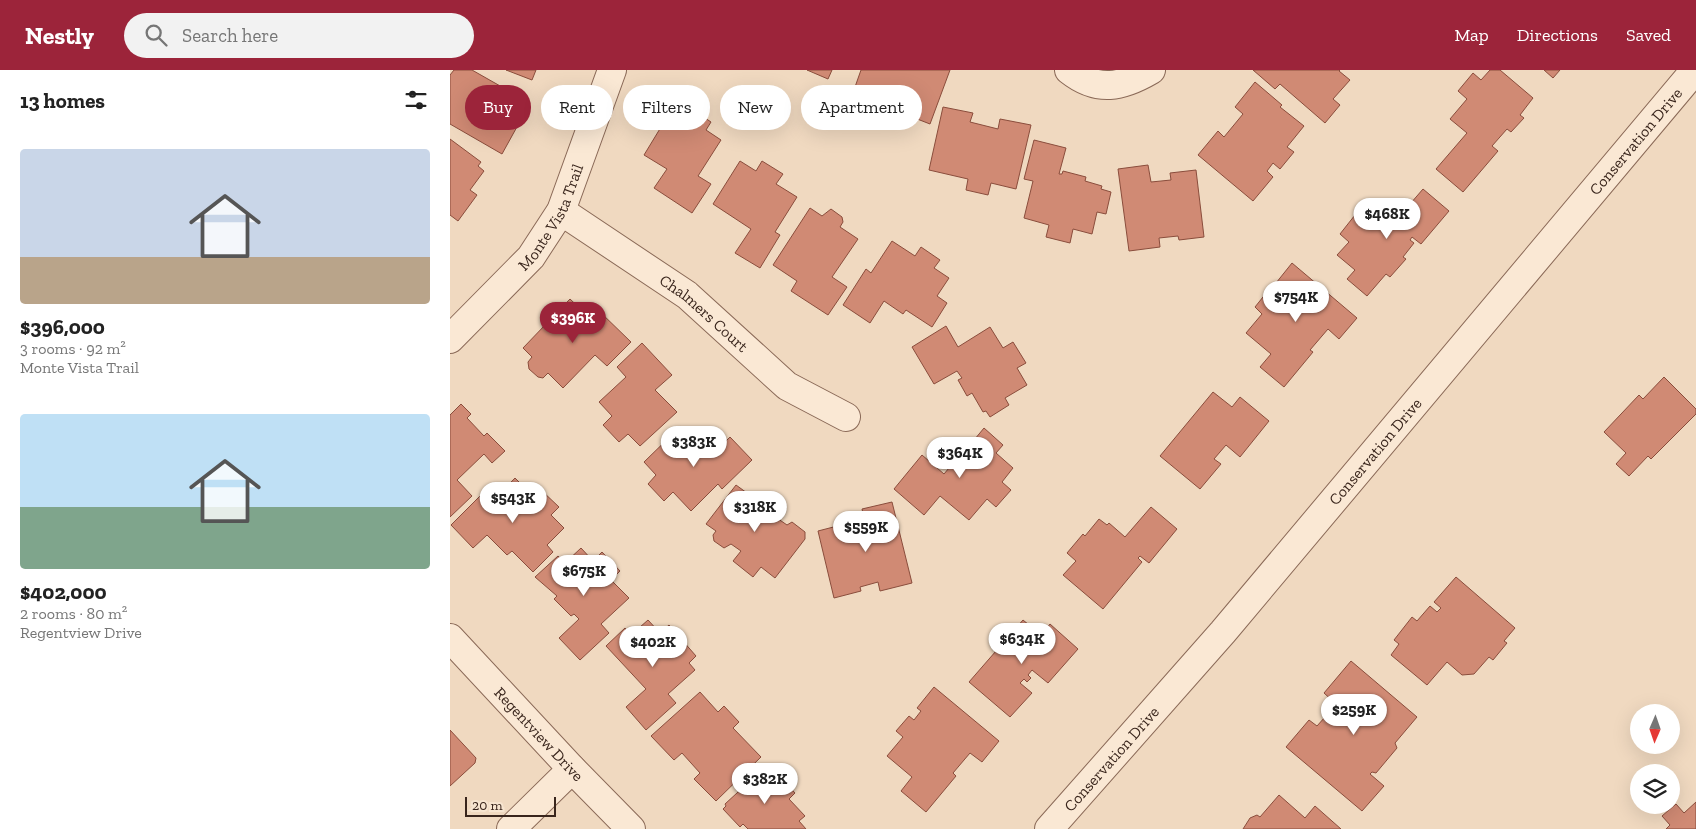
<!DOCTYPE html>
<meta charset="utf-8">
<style>
:root{--surface:#fff;--page:#f2f2f2;--text:#222;--muted:#767676;--accent:#9c243a}
body{margin:0;font-family:"Zilla Slab",serif;background:var(--page);color:var(--text);height:100vh;display:flex;flex-direction:column;font-size:19px;white-space:nowrap}
*{box-sizing:border-box;margin:0}
p{font-size:16px;color:var(--muted)}
.icon{flex:none;width:28px;height:28px;fill:none;stroke:currentColor;stroke-width:2;stroke-linecap:round;stroke-linejoin:round}
.map{position:relative;flex:1;overflow:hidden}
.panel{display:flex;flex-direction:column;background:var(--surface);width:450px}
.panel>*{flex:none}
.hud{position:absolute;left:15px;top:15px;width:475px;height:45px;display:flex;gap:10px}
.needle{width:32px;rotate:182deg}
.fabs{position:absolute;left:1180px;top:634px;display:grid;gap:10px}
.fabs a{display:grid;place-items:center;width:50px;height:50px;border-radius:50%;background:var(--surface);box-shadow:0 5px 20px #0002;font-size:25px}
.scale{position:absolute;left:15px;bottom:12px;width:91px;box-sizing:border-box;padding-left:5px;border:2px solid #39251c;border-top:0;font-size:14px;line-height:18px;white-space:nowrap;color:#39251c;-webkit-text-stroke:4px #f7e5d0;paint-order:stroke}
.price{position:absolute;translate:-50% -42px;padding:0 11px;border-radius:18px;background:#fff;color:#222;font-size:16px;line-height:32px;filter:drop-shadow(0 1px 2px #0008)}
.price::after{content:'';position:absolute;left:50%;top:30px;width:15px;height:11px;margin-left:-8px;background:inherit;clip-path:polygon(0 0,100% 0,50% 100%)}
.price.on{background:var(--accent);color:#fff}
ul{padding:0;list-style:none}
li{display:grid;align-content:center;gap:10px;height:265px;padding:0 20px}
li span{display:grid;place-items:center;height:155px;border-radius:5px;color:#555}
li>.icon{margin-inline-start:auto}
span .icon{width:90px;height:90px;fill:#fffc;stroke-width:1}
li b{font-size:21px}
h2{display:flex;justify-content:space-between;align-items:center;height:60px;padding:0 20px;font-size:21px}
.tag{padding:0 18px;border-radius:22px;background:var(--surface);box-shadow:0 5px 20px #0002;font-size:18px;line-height:45px}
.tag.on{background:var(--accent);color:#fff}
header{display:flex;align-items:center;gap:30px;box-sizing:border-box;height:70px;padding:0 25px;background:var(--accent);color:#fff}
header strong{font-size:24px}
nav{display:flex;gap:28px;margin-inline-start:auto;font-size:18px}
.search{width:350px;height:45px;background:var(--page);display:flex;align-items:center;gap:12px;box-sizing:border-box;padding:0 18px;border-radius:28px;color:var(--muted);font-size:19px}
main{display:flex;flex:1;min-height:0}
.map>svg:first-child{display:block}
.building{fill:#d08a74;stroke:#8a4d3c}
.lines{fill:none;stroke-linecap:round;stroke-linejoin:round}
.minor-casing{stroke:#8a6957;stroke-width:30}
.minor{stroke:#fae8d4;stroke-width:28}
.labels{text-anchor:middle;dominant-baseline:central;stroke-width:5;stroke-linejoin:round;paint-order:stroke}
.street-label{font-size:16px;fill:#39251c;stroke:#f7e5d0}
</style>
<header>
<strong>Nestly</strong>
<div class="search"><svg class="icon" aria-label="search" viewBox="0 0 24 24"><circle cx="10" cy="10" r="6"/><path d="M15 15l6 6"/></svg>Search here</div>
<nav><a>Map</a><a>Directions</a><a>Saved</a></nav>
</header>
<main>
<section class="panel">
<h2>13 homes<svg class="icon" aria-label="filters" viewBox="0 0 24 24"><path d="M4 7h16M4 17h16"/><circle cx="9" cy="7" r="2"/><circle cx="15" cy="17" r="2"/></svg></h2>
<ul>
<li><span style="background:linear-gradient(#c9d6e8 70%,#b9a48a 0)"><svg class="icon" aria-label="home" viewBox="0 0 24 24"><path d="M3 11l9-7 9 7M6 9v11h12V9"/></svg></span><div><b>$396,000</b><p>3 rooms · 92 m²</p><p>Monte Vista Trail</p></div></li>
<li><span style="background:linear-gradient(#bfe0f5 60%,#7fa58c 0)"><svg class="icon" aria-label="home" viewBox="0 0 24 24"><path d="M3 11l9-7 9 7M6 9v11h12V9"/></svg></span><div><b>$402,000</b><p>2 rooms · 80 m²</p><p>Regentview Drive</p></div></li>
</ul>
</section>
<div class="map">
<svg width="1246" height="759" viewBox="0 0 1246 759">
<rect width="100%" height="100%" fill="#f0d9c0"/>
<path class="building" d="M4 0H22L66 25 54 47 68 55 52 84 0 54V5Z
M56 0H86L82 10Z
M357 0H382L378 9Z
M411 0H500L480 54 457 45 454 54 434 47 437 39 427 35 424 44 399 34Z
M803 0H890L889 1 900 10 883 29 890 35 875 53 830 14 825 19Z
M1040 0H1050L1083 28 1070 45 1074 48 1061 62 1057 59 1042 76 1048 81 1013 122 986 99 1017 63 1000 49 1017 29 1008 21 1023 3 1031 10Z
M1094 0H1110L1103 8Z
M805 12 832 35 830 37 854 56 837 77 844 82 830 99 823 93 817 101 823 107 803 131 748 85 768 61 774 67 793 44 785 37Z
M493 37 523 43 520 52 548 59 550 49 581 55 566 119 541 113 538 125 516 120 518 109 479 100Z
M222 39 237 48 243 40 261 52 256 60 271 70 248 106 261 114 242 143 204 118 217 99 194 85Z
M0 69 31 92 28 96 34 101 20 120 27 125 8 151 0 145Z
M584 70 616 78 609 104H612L613 101 636 107 635 111 652 116 651 119 661 122 656 144 647 142 642 164 623 159 620 173 596 167 599 155 574 148 583 111 574 109Z
M290 91 306 101 312 91 333 104 326 114 347 127 325 162 330 165 310 198 285 183 301 159 263 134Z
M698 95 701 112 721 110 720 103 746 100 754 167 729 170 728 166 709 168 710 177 679 181 668 99Z
M973 119 999 141 971 174 962 167 960 170 964 173 953 187 956 189 940 207 936 204 917 226 897 209 905 200 887 185 899 172 890 164 905 145 915 153 931 134 948 148Z
M360 138 372 146 381 139 392 147 393 152 390 157 408 169 382 207 397 217 378 245 341 221 347 211 323 195Z
M442 171 465 186 471 177 490 190 484 198 499 208 487 226 497 233 482 257 456 240 453 244 434 231 420 253 393 235 416 199 421 203Z
M842 193 907 248 889 269 878 259 860 280 863 282 834 317 810 297 821 284 796 263 812 244 805 237 817 222 825 229 833 219 826 213Z
M120 229 140 248 148 240 181 272 157 296 145 285 113 318 98 303 93 308 88 307 79 299 78 292 82 287 73 278Z
M496 256 508 277 540 257 553 278 563 272 576 293 567 298 577 315 555 328 559 335 540 347 536 341 533 342 522 323 517 326 508 310 512 308 507 301 484 314 462 277Z
M192 273 222 305 205 320 227 342 190 376 178 364 169 372 153 355 162 346 149 332 176 307 167 297Z
M1214 307 1246 339V344L1201 389 1198 386 1179 406 1166 394 1176 383 1154 362 1189 325 1193 329Z
M763 322 782 337 790 327 819 351 790 387 776 375 764 389 771 394 750 419 710 386Z
M11 334 21 344 17 348 34 366 37 363 55 381 42 393 34 384 7 410 22 426 0 447V345Z
M231 356 245 371 248 368 263 384 280 367 302 390 272 419 268 414 241 441 223 422 214 431 198 414 206 405 194 392Z
M534 358 553 375 546 383 563 398 552 412 561 420 546 437 537 429 519 450 490 426 474 445 444 419 472 385 494 404 514 380 515 381Z
M65 408 84 427 91 420 109 437 101 445 114 458 97 475 103 482 83 502 62 481 57 485 37 465 23 478 1 455 30 426 39 435Z
M286 415 308 431 313 430 325 439 324 446 337 455 342 452 355 462V469L325 508 311 497 303 507 283 491 291 481 281 474 274 478 264 471 263 465 266 461 256 454Z
M442 432 462 513 430 521 428 512 410 517 411 521 384 528 368 461 395 454 396 461 416 456 412 439Z
M701 437 727 459 699 493 690 486 688 488 692 492 653 539 613 505 626 491 617 483 633 464 635 466 649 449 657 455 659 453 675 467Z
M131 478 143 491 152 482 170 501 161 510 179 528 151 554 159 563 130 590 109 568 129 549 124 544 121 546 104 529 107 526 85 507 108 486 115 493Z
M1006 507 1065 558 1054 571 1057 573 1043 590 1039 587 1024 604 1012 605 997 592 977 615 941 585 949 574 944 570 962 547 967 551 980 536 987 542 991 538 984 532Z
M198 550 210 563 219 555 246 586 239 593 245 600 218 624 226 633 196 660 176 637 196 619 156 576 175 558 181 565Z
M573 550 591 565 600 554 628 579 598 613 582 600 578 605 581 608 577 612 574 609 570 613 582 623 560 647 519 612Z
M901 591 967 647 945 673 947 678 926 703 922 702 920 704 934 716 912 741 836 677 859 650 867 656 875 647 873 645 882 634 885 636 886 634 874 623Z
M484 617 549 671 532 692 520 683 503 703 506 706 476 742 451 721 462 707 437 686 453 667 446 661 459 646 464 650 471 641 467 638Z
M250 622 268 642 274 636 289 652 283 658 311 687 266 731 244 709 250 703 232 683 224 690 201 666Z
M0 660 26 688 25 693 0 716Z
M312 700 322 711 328 705 345 723 339 729 355 746 349 751 356 759H298L293 754 290 757 273 739 276 736 275 734Z
M829 725 855 748 865 736 891 759H793L800 748 807 745 810 747Z
M1246 732V759H1216L1220 755 1212 746 1226 734 1234 743Z"/>
<g class="lines">
<defs>
<g id="minor">
<path d="M619 0C648 23 672 17 701 0"/>
<path id="s1" d="M111 141 237 225 337 316 396 347"/>
<path id="s2" d="M0 269 81 187 111 141 162 0"/>
<path id="s3" d="M0 568 122 699 181 759"/>
<path d="M61 759 122 699"/>
<path id="s4" d="M599 759 773 562 1245 0"/>
</g>
</defs>
<use href="#minor" class="minor-casing"/>
<use href="#minor" class="minor"/>
</g>
<g class="labels">
<g class="street-label">
<text stroke="none"><textPath href="#s4" startOffset="904">Conservation Drive</textPath></text>
<text stroke="none"><textPath href="#s2" startOffset="160">Monte Vista Trail</textPath></text>
<text stroke="none"><textPath href="#s1" startOffset="176">Chalmers Court</textPath></text>
<text stroke="none"><textPath href="#s4" startOffset="499">Conservation Drive</textPath></text>
<text stroke="none"><textPath href="#s3" startOffset="131">Regentview Drive</textPath></text>
<text stroke="none"><textPath href="#s4" startOffset="94">Conservation Drive</textPath></text>
</g>
</g>
</svg>
<div class="fabs">
<a><svg class="needle" viewBox="-14 -14 28 28"><path d="M0-13l5 13h-10z" fill="#e53935"/><path d="M0 13l5-13h-10z" fill="#767676"/></svg></a>
<a><svg class="icon" aria-label="layers" viewBox="0 0 24 24"><path d="M12 4l9 5-9 5-9-5zM3 14l9 5 9-5"/></svg></a>
</div>
<div class="scale">20 m</div>
<b class="price" style="left:937px;top:170px">$468K</b>
<b class="price" style="left:846px;top:253px">$754K</b>
<b class="price on" style="left:123px;top:274px">$396K</b>
<b class="price" style="left:244px;top:398px">$383K</b>
<b class="price" style="left:510px;top:409px">$364K</b>
<b class="price" style="left:63px;top:454px">$543K</b>
<b class="price" style="left:305px;top:463px">$318K</b>
<b class="price" style="left:416px;top:483px">$559K</b>
<b class="price" style="left:134px;top:527px">$675K</b>
<b class="price" style="left:572px;top:595px">$634K</b>
<b class="price" style="left:203px;top:598px">$402K</b>
<b class="price" style="left:904px;top:666px">$259K</b>
<b class="price" style="left:315px;top:735px">$382K</b>
<div class="hud">
<a class="tag on">Buy</a>
<a class="tag">Rent</a>
<a class="tag">Filters</a>
<a class="tag">New</a>
<a class="tag">Apartment</a>
</div>
</div>
</main>
